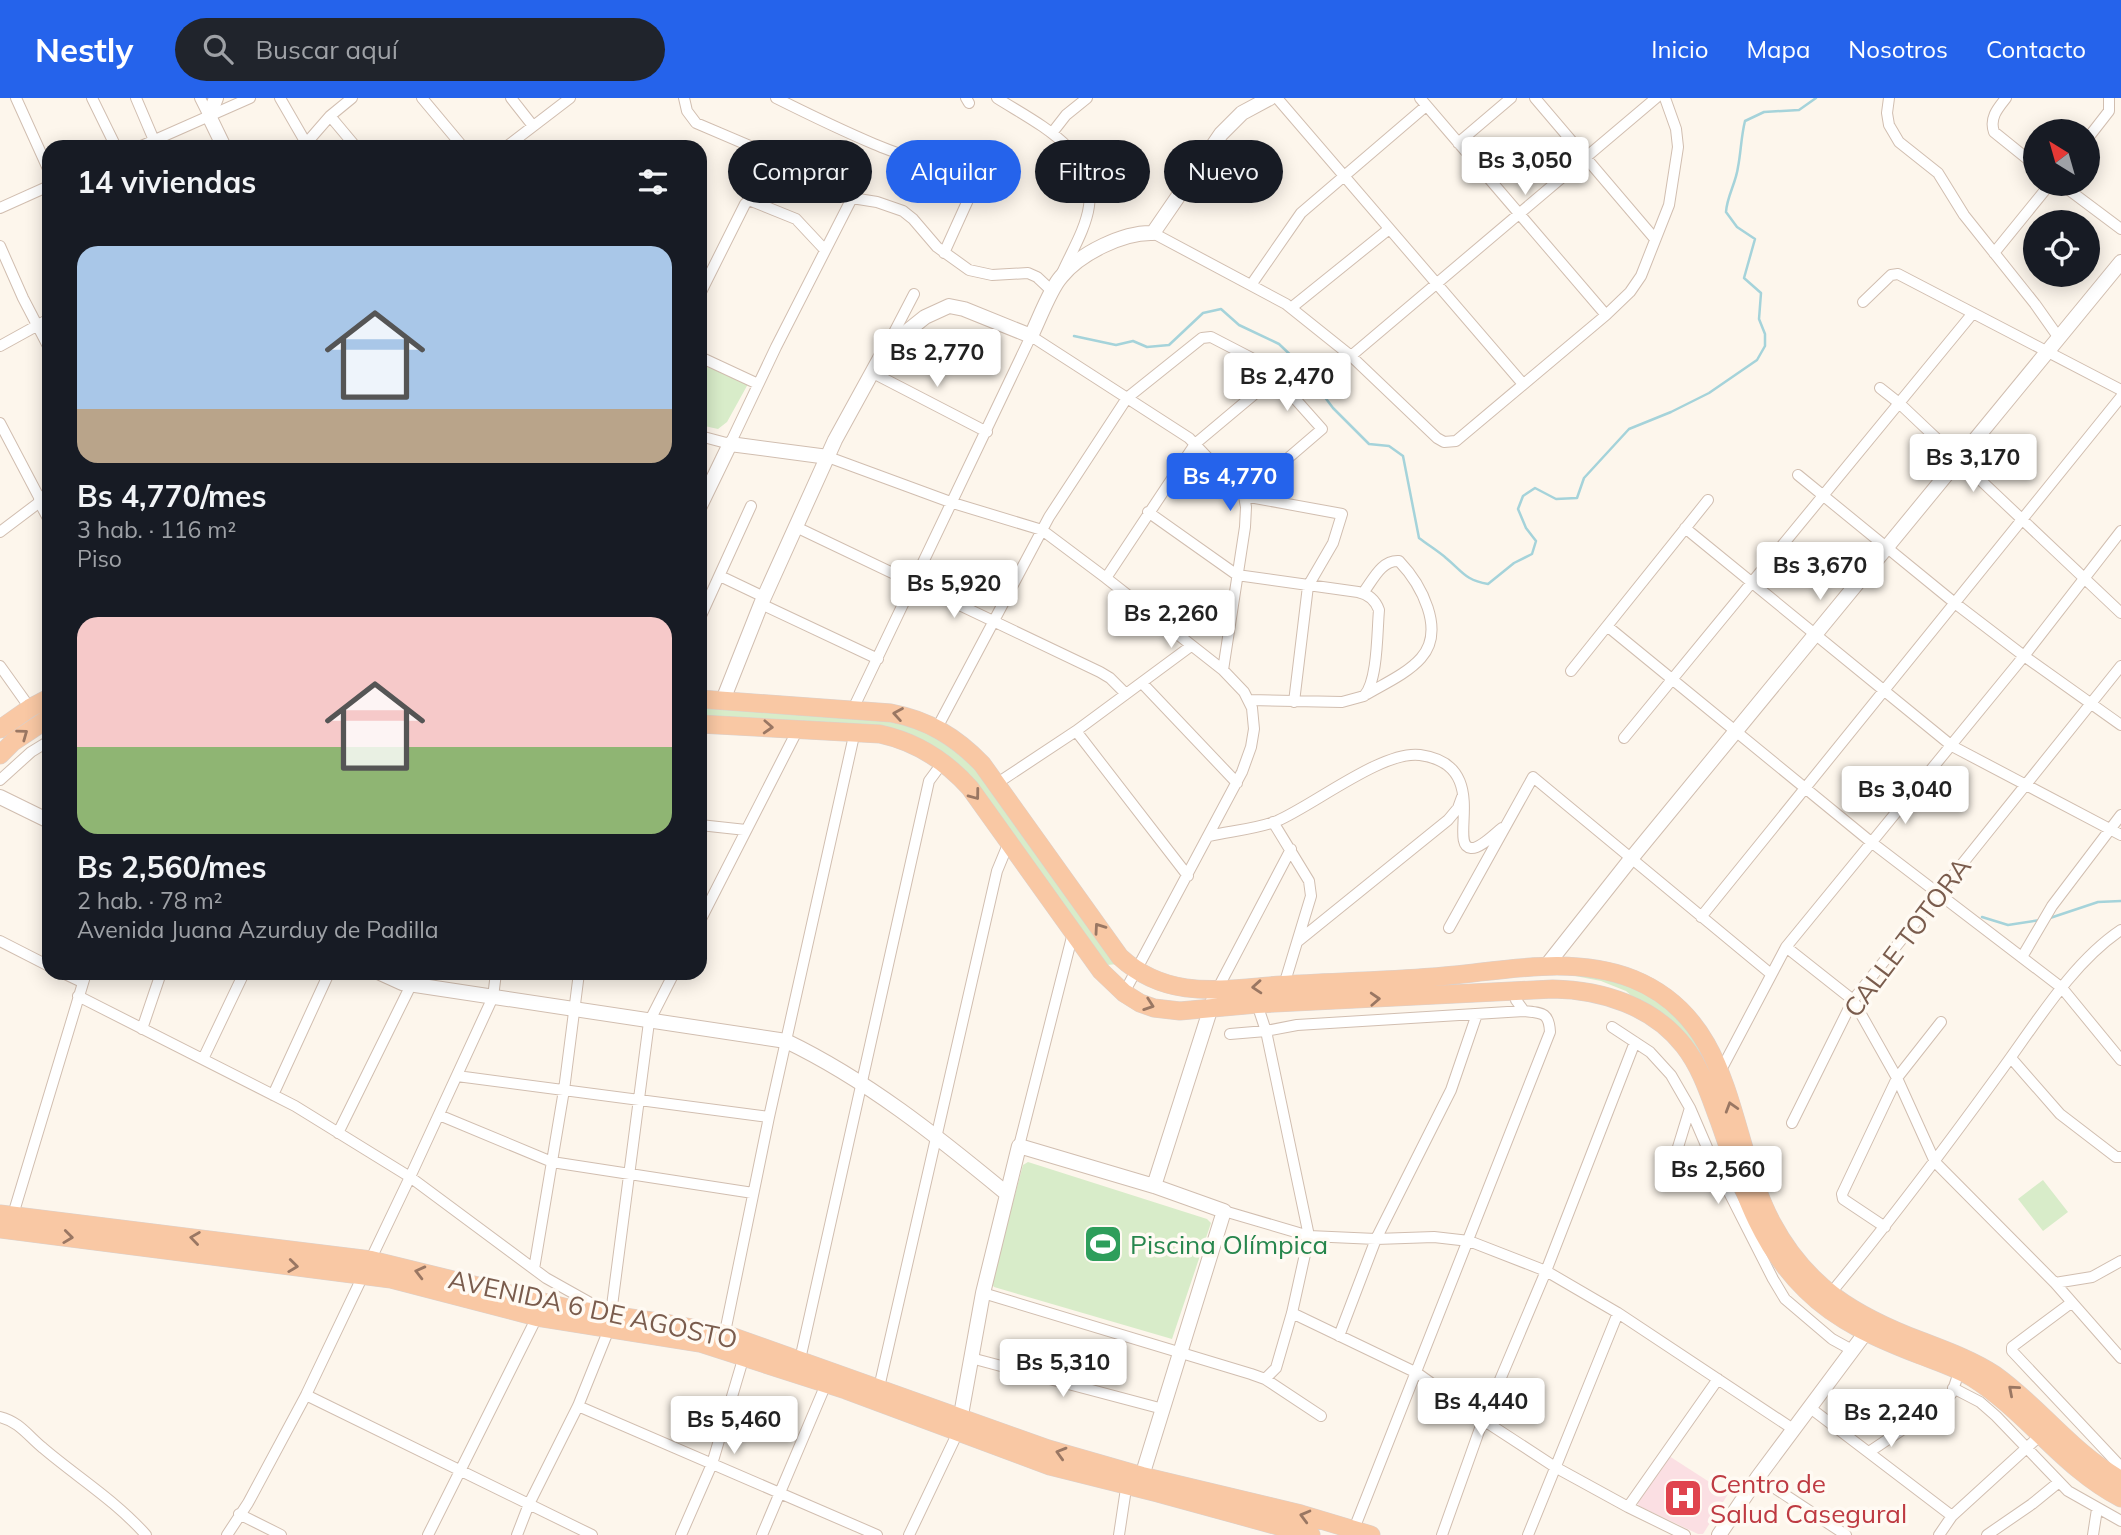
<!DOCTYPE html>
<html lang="es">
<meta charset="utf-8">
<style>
:root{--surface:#171b24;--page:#20242c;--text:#f1f3f6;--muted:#9ea1a6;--accent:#2563eb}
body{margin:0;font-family:Mulish,sans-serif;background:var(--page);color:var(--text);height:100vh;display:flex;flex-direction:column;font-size:26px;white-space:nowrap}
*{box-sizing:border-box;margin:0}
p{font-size:23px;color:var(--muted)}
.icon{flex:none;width:38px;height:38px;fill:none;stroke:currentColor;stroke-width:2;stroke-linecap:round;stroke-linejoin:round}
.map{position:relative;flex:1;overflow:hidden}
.panel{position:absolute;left:42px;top:42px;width:665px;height:840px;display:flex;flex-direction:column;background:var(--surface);border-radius:21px;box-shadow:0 4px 18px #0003}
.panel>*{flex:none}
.banner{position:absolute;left:728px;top:42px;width:665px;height:63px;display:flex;gap:14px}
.needle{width:46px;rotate:323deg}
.controls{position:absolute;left:2023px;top:21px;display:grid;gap:14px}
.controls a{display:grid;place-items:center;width:77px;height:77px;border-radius:50%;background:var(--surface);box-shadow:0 4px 18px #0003;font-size:35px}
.price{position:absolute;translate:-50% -60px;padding:0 16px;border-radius:7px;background:#fff;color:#222;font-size:23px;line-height:46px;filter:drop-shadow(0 2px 4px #0008)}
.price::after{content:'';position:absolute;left:50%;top:42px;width:21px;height:16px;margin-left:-10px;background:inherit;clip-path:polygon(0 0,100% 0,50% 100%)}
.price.selected{background:var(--accent);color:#fff}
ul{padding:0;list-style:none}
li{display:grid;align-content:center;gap:14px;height:371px;padding:0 35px}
li span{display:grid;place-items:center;height:217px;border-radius:21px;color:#555}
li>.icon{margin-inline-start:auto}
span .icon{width:126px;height:126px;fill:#fffc;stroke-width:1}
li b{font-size:30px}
h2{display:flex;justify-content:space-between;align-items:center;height:84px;padding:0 35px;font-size:30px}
.chip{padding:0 24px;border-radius:32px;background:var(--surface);box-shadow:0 4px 18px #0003;font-size:24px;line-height:63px}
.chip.selected{background:var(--accent);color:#fff}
header{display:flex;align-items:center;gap:42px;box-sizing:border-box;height:98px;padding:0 35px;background:var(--accent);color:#fff}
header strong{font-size:33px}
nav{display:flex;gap:38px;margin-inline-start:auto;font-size:24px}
.search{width:490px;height:63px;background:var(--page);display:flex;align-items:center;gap:18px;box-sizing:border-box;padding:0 24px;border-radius:38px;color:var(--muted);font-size:26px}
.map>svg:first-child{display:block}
.medical{fill:#fbdfe3}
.green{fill:#d8ecc9}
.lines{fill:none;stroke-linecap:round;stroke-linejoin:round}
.stream{stroke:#a5d3da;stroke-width:2.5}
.minor-casing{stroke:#d1beb0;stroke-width:12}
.tertiary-casing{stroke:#d1beb0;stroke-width:16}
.trunk-casing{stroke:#dad1cd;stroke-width:19}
.minor{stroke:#fff;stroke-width:10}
.tertiary{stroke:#fff;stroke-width:14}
.trunk{stroke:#f9c8a4;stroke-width:18}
.oneway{stroke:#9a7763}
.labels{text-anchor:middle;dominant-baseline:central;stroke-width:7;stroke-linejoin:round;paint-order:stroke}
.street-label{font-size:26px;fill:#7a5c4d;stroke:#fffaf3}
.leisure-label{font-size:26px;fill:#27864d;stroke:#fffaf3;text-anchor:start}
.health-label{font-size:26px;fill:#be3a42;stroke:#fffaf3;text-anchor:start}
</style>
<header>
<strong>Nestly</strong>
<div class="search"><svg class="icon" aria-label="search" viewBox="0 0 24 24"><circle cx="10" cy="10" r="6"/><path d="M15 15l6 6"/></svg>Buscar aquí</div>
<nav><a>Inicio</a><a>Mapa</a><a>Nosotros</a><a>Contacto</a></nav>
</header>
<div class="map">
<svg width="2121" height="1437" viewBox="0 0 2121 1437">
<rect width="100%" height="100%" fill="#fdf6ec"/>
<path class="medical" d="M1669 1358 1728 1396 1703 1436H1698L1639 1408 1637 1404Z"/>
<path class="green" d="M702 264 748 286 727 324 718 331 700 327V269Z
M700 608 895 624 940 639 978 671 1117 866 1107 867 1046 784 916 641 700 620Z
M1565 876 1608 879 1654 897 1701 944 1731 1026 1714 995 1634 900 1626 893 1601 883Z
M1028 1064 1207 1121 1211 1125 1172 1241 994 1189 991 1185 1023 1067Z
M2043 1082 2068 1114 2043 1133 2018 1101Z"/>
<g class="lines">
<path class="stream" d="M1074 238 1116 247 1133 243 1147 249 1169 247 1203 215 1221 211 1239 227 1279 246 1300 266 1333 310 1369 346 1389 348 1403 358 1419 440C1428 447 1438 453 1446 460 1463 474 1465 482 1488 486L1514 465 1532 456 1536 443 1526 430 1518 411 1523 398 1535 390 1556 401 1577 400 1584 380 1629 331 1671 314 1709 295 1757 262 1765 248V236L1759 221 1761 195 1744 180 1755 141 1737 129 1726 114C1727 98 1736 85 1738 69 1741 54 1741 39 1745 23L1764 14 1799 12 1816 0
M1982 819 2008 827 2040 822
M2050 820 2098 804 2121 803"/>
<defs>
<path id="minor" d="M16 0 49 73
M92 0 116 49
M136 0 156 47
M200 0 209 18
M280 0 306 45
M422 0 463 49
M511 0 533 28
M684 0 687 13 696 25 771 57 783 66 818 81 852 100 877 104 903 113 913 121 937 149 969 172 992 177 1028 175 1037 179 1053 194
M776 0C808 16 841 32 874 46 897 56 956 74 969 94L968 102 944 155
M966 0 969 5
M997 0C1036 25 1097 52 1089 108 1086 130 1072 153 1063 173
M1277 0 1523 286
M1420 0 1606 217
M1535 0 1655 141
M1889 0 1887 15 1889 27 1899 44 1938 75 1964 117 2035 206 2059 240
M2006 0C1998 10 1989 20 1994 34L2035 67
M330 18 356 49
M1052 35 1066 17 1087 0
M2088 40 2109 13V0
M1458 45 1511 0
M139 49 250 0
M303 49 330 18 352 0
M506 49 570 0
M2061 86 2121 131
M0 110 49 88
M1153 135 1286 206 1351 258 1437 340 1444 344 1456 343 1606 217 1630 194 1641 178 1669 107 1678 49 1676 31 1665 0
M0 148 23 200 49 250
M1994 155 2050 86
M1251 187 1301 115 1426 8
M700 196 745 106 749 102 796 121 825 152
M1863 204 1891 177 1898 176 2121 292
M1291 210 1389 131
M888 246 914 196
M0 248 49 221
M1351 258 1656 0
M700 259 758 286
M873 275 987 334
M1880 290 1899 305 2121 515
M0 325 41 403 0 434
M700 338 730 346 776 249 852 100
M828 359 953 405 1042 432 1106 480 1223 572 1244 594 1252 610 1254 631 1251 649 1242 674 1124 895
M1798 377 1956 506 2024 558 2121 627
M1244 398 1342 416 1333 445 1308 488 1294 604
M1148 414 1237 477 1358 494C1368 496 1375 501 1379 512 1377 533 1378 583 1364 598L1342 604 1249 602
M796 429 1100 574 1110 580 1126 596
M1685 430 1952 648 2121 737
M720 478 764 499
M1106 480 1195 346 1276 278
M1363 495C1373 482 1381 462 1399 463 1421 486 1446 532 1421 560 1408 575 1384 586 1367 596
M761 506 878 561
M700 520 751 408
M1607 528 1871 744 2062 890 2121 962
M0 568 30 610
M1571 573 1708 402
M1142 585 1237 685
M853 611 1031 238 1189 340 1244 398 1246 409 1245 429 1223 572
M937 630 1049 419 1127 300 1202 240 1211 239 1265 267 1322 331 1244 398
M1076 633 1188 778
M1624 640 1973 215
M0 682 31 654 49 643
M996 686 1076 633 1191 548
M1273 724 1309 783 1311 798 1284 887
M700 727 746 732
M1209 738C1231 733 1256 731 1277 723 1314 707 1383 652 1420 657 1493 667 1447 748 1471 750 1480 751 1494 736 1502 730
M1701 819 2121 299
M700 823 798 631
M1449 830 1533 679 1771 876
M0 843 49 868
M1297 844 1448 722 1458 710 1462 699
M1786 849 1853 902 1897 980 1935 1064 2055 1185 2121 1260
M2022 859 2052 808 2121 717
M63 875 82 884
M1217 892 1291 751
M78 898 295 1008 410 1079 546 1180 603 1212
M1257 906 1266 933 1309 1138 1292 1215 1276 1270 1265 1281
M1612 929 1650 954 1671 977 1690 1010 1712 1061 1773 1181 1785 1201 1832 1241 1852 1252
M142 931 161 875
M1230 936 1266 933 1297 927 1524 913
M2011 960 2060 1016 2116 1059H2121
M203 961 244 875
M1720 974 1786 849 2024 558 2121 433
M457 978 769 1019
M273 997 329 875
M439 1017 552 1064 753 1095
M1792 1025 1853 902 2121 568
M338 1035 411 887 412 875
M1019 1048 1073 835
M1675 1059 1690 1010
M1224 1113 1309 1138 1376 1141 1434 1139 1469 1143 1546 1173 1618 1215 1793 1331
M12 1120 86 875
M1885 1129 1843 1101 1842 1096 1897 980 1941 924
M534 1171 564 992 579 875
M2055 1185 2092 1179 2121 1163
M983 1195 1251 1276 1265 1281 1321 1318
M1830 1196C1888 1126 1942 1054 1995 981 2032 932 2070 866 2121 832
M2071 1205 2012 1249V1253L2121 1369
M1292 1215 1417 1275 1483 1322 1555 1369 1628 1409 1685 1437
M1339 1238 1376 1141 1451 992 1477 916
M724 1239 769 1019 855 633
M971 1260 1163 1311
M799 1266 929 683 943 664
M1953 1290 1980 1304 1996 1318 2068 1393 2121 1423
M878 1294 997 773 1009 744
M306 1297 592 1437
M578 1308 877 1437
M1809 1309 1952 1418
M0 1319C20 1324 28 1338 43 1350 77 1379 116 1403 146 1437
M1869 1354 1945 1303 1952 1295 1961 1268
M1758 1379 1846 1437
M1628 1409 1718 1281
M239 1416 281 1437
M1354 1431 1550 934C1549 914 1542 915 1524 913L1516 902 1514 893
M227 1437 248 1405 306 1297 410 1079 493 899 496 875
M428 1437 537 1219
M517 1437 529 1406 578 1308 609 1231 649 924 674 875
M681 1437 712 1366 744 1258
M762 1437 826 1286
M909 1437 958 1334
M1119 1437 1127 1384
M1442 1437 1483 1322 1546 1173 1635 944
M1528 1437 1618 1215
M1939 1437 1952 1418 2044 1334
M1987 1437 2032 1406 2059 1384
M2093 1437 2097 1411"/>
<path id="tertiary" d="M216 0 209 18 224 49
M49 396 41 403 49 418
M700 408 730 346 828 359
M723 602 761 506 835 342 885 251 925 219 949 208 964 211 1031 238C1039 222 1050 191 1061 179 1080 155 1124 134 1153 135L1221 36 1242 15 1270 0
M0 699 49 723
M1547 867 1630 762 2121 164
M380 875 402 885 786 943C867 982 937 1038 1006 1095
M1154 1088 1213 903
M959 1328 983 1195 1019 1048 1154 1088 1224 1113 1142 1378
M1719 1437 1758 1379 1872 1226"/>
<path id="trunk" d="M700 601 891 615C928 622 956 639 982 666L1120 859C1168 903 1222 891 1282 887 1332 884 1383 883 1433 879 1500 874 1569 856 1633 881 1737 923 1727 1040 1772 1125 1806 1189 1855 1218 1921 1243 1947 1253 1972 1262 1995 1277 2040 1309 2072 1355 2121 1382
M700 626 880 636C917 644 945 662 970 690L1101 873 1124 895 1140 905 1154 910 1180 913 1257 906 1553 891C1602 892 1653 908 1684 948 1702 971 1710 999 1720 1025 1741 1085 1759 1147 1806 1192 1838 1224 1879 1241 1920 1257 1938 1264 1957 1270 1973 1280 2027 1314 2064 1371 2121 1400
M0 631 30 610 49 600
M0 657 13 644 49 620
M0 1116 371 1162 576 1212 665 1225 725 1236 1048 1351 1142 1378 1301 1416 1371 1437
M0 1131 391 1181 537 1219 700 1245 846 1292 1050 1368 1158 1395 1311 1437"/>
</defs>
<use href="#minor" class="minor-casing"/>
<use href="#tertiary" class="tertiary-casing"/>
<use href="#trunk" class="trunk-casing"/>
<use href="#minor" class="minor"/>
<use href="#tertiary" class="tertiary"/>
<use href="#trunk" class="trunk"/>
</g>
<defs><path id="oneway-chevron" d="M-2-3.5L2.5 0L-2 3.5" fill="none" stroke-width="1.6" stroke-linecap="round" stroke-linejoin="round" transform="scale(1.75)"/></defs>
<g class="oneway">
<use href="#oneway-chevron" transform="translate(898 616) rotate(-170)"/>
<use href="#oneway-chevron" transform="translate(768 629) rotate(3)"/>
<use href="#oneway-chevron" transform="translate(23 636) rotate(-36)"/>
<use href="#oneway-chevron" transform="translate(975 697) rotate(53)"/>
<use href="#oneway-chevron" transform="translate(1099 830) rotate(-125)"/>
<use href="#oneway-chevron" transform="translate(1257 889) rotate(176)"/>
<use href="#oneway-chevron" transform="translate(1375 901) rotate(-3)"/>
<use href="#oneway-chevron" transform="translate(1149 907) rotate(19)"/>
<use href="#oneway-chevron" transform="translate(1731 1009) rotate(-107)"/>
<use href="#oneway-chevron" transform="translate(68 1139) rotate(7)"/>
<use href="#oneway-chevron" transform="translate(195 1140) rotate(-172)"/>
<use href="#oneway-chevron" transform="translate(293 1168) rotate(7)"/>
<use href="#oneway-chevron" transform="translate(420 1174) rotate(-166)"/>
<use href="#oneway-chevron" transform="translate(2013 1292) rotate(-139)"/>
<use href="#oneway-chevron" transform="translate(1061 1355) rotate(-164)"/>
<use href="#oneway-chevron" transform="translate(1305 1418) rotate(-165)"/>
</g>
<defs>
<symbol id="stadium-square" viewBox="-11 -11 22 22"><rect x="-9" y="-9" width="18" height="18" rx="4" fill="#2e9e5b" stroke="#fffaf3"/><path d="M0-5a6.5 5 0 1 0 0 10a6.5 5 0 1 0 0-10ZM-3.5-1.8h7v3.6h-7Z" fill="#fff"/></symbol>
<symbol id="hospital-square" viewBox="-11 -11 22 22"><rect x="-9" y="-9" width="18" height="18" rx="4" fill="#e0444e" stroke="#fffaf3"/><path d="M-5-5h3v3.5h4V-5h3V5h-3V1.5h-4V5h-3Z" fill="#fff"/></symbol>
</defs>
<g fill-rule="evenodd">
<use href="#stadium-square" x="1081" y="1124" width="44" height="44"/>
<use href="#hospital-square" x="1661" y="1378" width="44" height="44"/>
</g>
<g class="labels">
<g class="street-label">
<text transform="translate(1907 839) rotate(-53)">CALLE TOTORA</text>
<text transform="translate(593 1211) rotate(12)">AVENIDA 6 DE AGOSTO</text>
</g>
<g class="leisure-label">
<text x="1130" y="1146">Piscina Olímpica</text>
</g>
<g class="health-label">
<text x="1710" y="1385">Centro de<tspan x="1710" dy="30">Salud Casegural</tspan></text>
</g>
</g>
</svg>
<div class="controls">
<a><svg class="needle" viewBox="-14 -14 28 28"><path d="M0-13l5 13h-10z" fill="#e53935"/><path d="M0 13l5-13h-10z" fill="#9ea1a6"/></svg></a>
<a><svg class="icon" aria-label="locate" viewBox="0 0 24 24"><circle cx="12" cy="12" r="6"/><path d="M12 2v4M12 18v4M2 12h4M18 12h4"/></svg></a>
</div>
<b class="price" style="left:1525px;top:99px">Bs 3,050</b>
<b class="price" style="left:937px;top:291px">Bs 2,770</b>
<b class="price" style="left:1287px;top:315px">Bs 2,470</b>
<b class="price" style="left:1973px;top:396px">Bs 3,170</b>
<b class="price selected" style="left:1230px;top:415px">Bs 4,770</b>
<b class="price" style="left:1820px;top:504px">Bs 3,670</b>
<b class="price" style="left:954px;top:522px">Bs 5,920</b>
<b class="price" style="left:1171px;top:552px">Bs 2,260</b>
<b class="price" style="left:1905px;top:728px">Bs 3,040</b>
<b class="price" style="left:1718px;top:1108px">Bs 2,560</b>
<b class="price" style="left:1063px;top:1301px">Bs 5,310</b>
<b class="price" style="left:1481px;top:1340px">Bs 4,440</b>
<b class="price" style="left:1891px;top:1351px">Bs 2,240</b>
<b class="price" style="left:734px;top:1358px">Bs 5,460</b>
<div class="banner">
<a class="chip">Comprar</a>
<a class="chip selected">Alquilar</a>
<a class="chip">Filtros</a>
<a class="chip">Nuevo</a>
</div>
<section class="panel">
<h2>14 viviendas<svg class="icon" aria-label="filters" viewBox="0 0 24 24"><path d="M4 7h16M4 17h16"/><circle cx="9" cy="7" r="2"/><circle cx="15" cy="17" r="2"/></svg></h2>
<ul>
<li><span style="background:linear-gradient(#a9c7e8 75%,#b9a48a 0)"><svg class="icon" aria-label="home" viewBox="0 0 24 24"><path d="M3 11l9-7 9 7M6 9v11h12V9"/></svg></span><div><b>Bs 4,770/mes</b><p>3 hab. · 116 m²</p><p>Piso</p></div></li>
<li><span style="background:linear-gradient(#f6c9c9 60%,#8fb573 0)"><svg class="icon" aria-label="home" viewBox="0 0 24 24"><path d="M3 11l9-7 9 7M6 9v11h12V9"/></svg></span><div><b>Bs 2,560/mes</b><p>2 hab. · 78 m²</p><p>Avenida Juana Azurduy de Padilla</p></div></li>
</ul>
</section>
</div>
